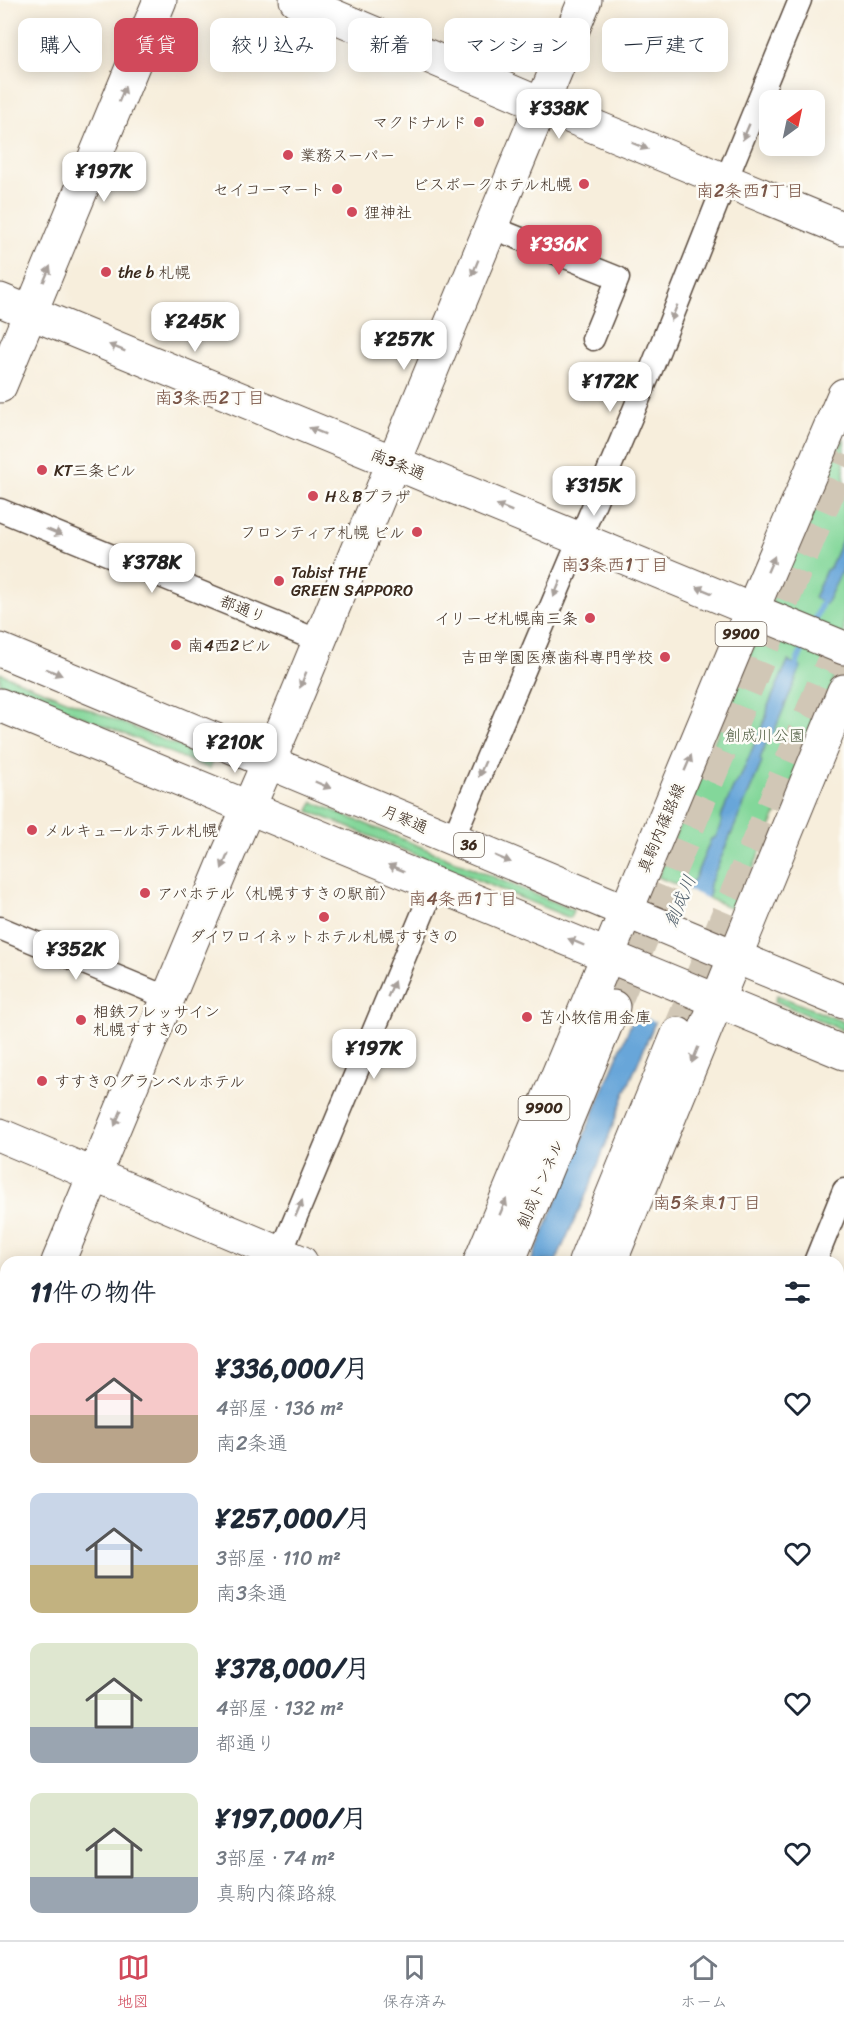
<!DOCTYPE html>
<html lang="ja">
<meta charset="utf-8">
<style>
:root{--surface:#fff;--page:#f2f2f3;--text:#1f2937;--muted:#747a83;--line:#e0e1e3;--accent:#d1495b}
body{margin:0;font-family:Sriracha,"Klee One",sans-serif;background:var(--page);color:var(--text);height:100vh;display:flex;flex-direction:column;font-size:22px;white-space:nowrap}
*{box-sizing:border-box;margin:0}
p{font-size:20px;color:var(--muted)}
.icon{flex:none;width:33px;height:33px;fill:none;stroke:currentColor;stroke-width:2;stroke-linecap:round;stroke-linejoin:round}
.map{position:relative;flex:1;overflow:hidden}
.drawer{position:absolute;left:0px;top:1256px;width:844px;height:686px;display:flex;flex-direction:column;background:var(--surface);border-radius:18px 18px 0 0;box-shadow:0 3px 15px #0003}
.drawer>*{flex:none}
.top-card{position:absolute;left:18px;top:18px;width:808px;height:54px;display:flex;gap:12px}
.needle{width:39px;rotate:33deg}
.buttons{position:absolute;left:759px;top:90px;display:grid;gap:12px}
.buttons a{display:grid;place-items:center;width:66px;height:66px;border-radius:12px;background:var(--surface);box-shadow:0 3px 15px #0003;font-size:30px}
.price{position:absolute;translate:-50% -51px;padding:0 14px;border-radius:12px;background:#fff;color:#222;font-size:20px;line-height:39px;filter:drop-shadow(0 2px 3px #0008)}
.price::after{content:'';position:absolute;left:50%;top:36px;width:18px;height:14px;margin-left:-9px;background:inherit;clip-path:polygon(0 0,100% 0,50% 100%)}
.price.on{background:var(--accent);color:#fff}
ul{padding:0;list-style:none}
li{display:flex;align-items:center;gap:18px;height:150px;padding:0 30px}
li span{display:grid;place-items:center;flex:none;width:168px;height:120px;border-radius:12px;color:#555}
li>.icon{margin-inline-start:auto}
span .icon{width:72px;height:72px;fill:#fffc;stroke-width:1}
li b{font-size:26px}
h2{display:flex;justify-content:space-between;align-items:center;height:72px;padding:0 30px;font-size:26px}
.chip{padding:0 21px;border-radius:12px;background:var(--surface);box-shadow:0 3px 15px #0003;font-size:21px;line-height:54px}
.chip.on{background:var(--accent);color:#fff}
.tabs{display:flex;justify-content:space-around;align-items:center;height:84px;border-top:2px solid var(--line);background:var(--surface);font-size:16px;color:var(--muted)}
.tabs a{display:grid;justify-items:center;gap:3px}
.tabs .on{color:var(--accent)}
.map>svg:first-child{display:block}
.green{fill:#83d79a;stroke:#5f805c;stroke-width:1.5}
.water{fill:#67a6d9;stroke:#51687c;stroke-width:1.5}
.pier{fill:#f7eedc}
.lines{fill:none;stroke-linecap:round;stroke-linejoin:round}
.stream{stroke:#67a6d9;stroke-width:6}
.secondary-tunnel{stroke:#d1c7b6;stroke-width:33;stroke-dasharray:33 16;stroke-linecap:butt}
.street-casing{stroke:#57473a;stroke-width:25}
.secondary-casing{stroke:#57473a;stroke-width:35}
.primary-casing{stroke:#57473a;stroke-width:35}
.highway-casing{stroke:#57473a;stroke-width:35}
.street{stroke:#fff;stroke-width:22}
.secondary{stroke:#fff;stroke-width:33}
.primary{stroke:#fff;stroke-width:33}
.highway{stroke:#fff;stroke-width:33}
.oneway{fill:#a79f9a}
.poi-dot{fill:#d1495b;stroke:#fdfcf7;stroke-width:2}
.labels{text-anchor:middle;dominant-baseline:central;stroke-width:5;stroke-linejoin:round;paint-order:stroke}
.shield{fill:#fdfcf7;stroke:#75695f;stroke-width:1.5}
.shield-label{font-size:15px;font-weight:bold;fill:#3b2a1e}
.poi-label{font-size:16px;fill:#3b2a1e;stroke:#fdfcf7;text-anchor:start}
.street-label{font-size:16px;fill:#3b2a1e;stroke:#fdfcf7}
.park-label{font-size:16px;fill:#515e43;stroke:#fdfcf7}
.neighbourhood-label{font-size:18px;fill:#7a5648;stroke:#fdfcf7}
.water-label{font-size:18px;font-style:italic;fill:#4d5c69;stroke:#fdfcf7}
</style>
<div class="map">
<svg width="844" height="1940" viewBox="0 0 844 1940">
<rect width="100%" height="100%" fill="#fdfcf7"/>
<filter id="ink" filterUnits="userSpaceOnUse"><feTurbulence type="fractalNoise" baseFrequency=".0167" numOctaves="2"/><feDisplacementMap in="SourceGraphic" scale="12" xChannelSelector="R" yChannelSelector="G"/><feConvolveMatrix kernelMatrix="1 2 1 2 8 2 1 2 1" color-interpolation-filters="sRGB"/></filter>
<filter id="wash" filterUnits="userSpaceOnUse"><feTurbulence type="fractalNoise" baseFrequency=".008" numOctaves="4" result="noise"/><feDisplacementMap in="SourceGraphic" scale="24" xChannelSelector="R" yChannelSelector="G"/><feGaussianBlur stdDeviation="1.35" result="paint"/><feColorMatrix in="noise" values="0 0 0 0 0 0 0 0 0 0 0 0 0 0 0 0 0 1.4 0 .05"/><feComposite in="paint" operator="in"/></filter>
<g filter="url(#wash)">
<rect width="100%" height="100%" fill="#f7eedc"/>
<path class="green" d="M844 437V648L829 693 801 762 772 823 736 910 658 877 783 575Z
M0 673 213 760 210 769 0 683Z
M313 802 573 910 570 918 309 811Z
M777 995 844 1022V1031L775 1001Z"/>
<path class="water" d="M844 535V566L826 604 814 598 826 570 830 568Z
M788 661 801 667 771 739 767 741 760 759 762 762 709 886 710 893 625 1093 590 1186 556 1261 531 1262 690 883 694 880 711 839 716 837 722 821 721 817 733 788 741 776 767 714 768 706Z
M6 1740V1794L0 1809V1756Z"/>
<path class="pier" d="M686 889 709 899 659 1023 633 1013Z"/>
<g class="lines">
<path class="stream" d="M813 625 825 596
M793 672 805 643"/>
</g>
</g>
<g filter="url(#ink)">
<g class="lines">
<path class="secondary-tunnel" d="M613 1007 844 454
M678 1034 844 635"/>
<defs>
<path id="street" d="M491 227 618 278 593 339
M0 510 319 641
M453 839 653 365 735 158 800 0
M0 928 168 998
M277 1262 435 884
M815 1262 844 1190
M0 1347 6 1349
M0 1765 6 1767
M352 1935 354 1940
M194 1940 197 1935
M534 1940 536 1935"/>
<path id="secondary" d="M296 0 571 117 844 229
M0 300 844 648
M0 386 160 0
M0 1135 301 1262
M58 1262 229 852 285 724 585 0
M508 1262 613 1007
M585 1262 678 1034
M0 1403 6 1389
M838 1484 844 1487
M0 1555 6 1557
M838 1707 844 1693
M838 1912 844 1910
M218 1940 220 1935
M290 1940 292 1935
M771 1940 781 1935"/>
<path id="primary" d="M480 1262 737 645 844 395
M610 1262 844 691
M254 1935V1940
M314 1940 315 1935"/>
<path id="highway" d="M0 650 844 1002
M0 705 844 1053"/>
</defs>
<use href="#street" class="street-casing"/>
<use href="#secondary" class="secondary-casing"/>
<use href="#primary" class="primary-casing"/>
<use href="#highway" class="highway-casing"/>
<use href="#street" class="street"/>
<use href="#secondary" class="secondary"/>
<use href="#primary" class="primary"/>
<use href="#highway" class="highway"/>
</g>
<defs><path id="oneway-solid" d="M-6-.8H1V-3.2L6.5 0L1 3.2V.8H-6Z" transform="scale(1.5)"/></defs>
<g class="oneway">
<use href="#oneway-solid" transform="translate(122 94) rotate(-68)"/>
<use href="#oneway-solid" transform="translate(746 132) rotate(113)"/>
<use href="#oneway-solid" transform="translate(640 146) rotate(22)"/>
<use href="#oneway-solid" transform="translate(475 268) rotate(112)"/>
<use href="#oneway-solid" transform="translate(47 274) rotate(-67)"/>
<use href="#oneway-solid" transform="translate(674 313) rotate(112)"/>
<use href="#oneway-solid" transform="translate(117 348) rotate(-158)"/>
<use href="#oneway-solid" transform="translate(317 431) rotate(-158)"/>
<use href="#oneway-solid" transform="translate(504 508) rotate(-158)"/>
<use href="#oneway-solid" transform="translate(54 532) rotate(22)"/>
<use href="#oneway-solid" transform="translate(771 564) rotate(-66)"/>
<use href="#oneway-solid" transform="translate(557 589) rotate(113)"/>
<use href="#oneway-solid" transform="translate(704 590) rotate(-158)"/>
<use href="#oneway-solid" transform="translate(54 672) rotate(23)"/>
<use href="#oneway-solid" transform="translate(303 680) rotate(112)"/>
<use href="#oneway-solid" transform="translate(688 763) rotate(-67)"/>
<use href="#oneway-solid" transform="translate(482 769) rotate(113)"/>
<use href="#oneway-solid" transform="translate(323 785) rotate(23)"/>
<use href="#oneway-solid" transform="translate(503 859) rotate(23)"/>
<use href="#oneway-solid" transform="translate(225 861) rotate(113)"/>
<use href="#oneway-solid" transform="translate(396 868) rotate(-158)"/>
<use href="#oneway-solid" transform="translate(576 942) rotate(-157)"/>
<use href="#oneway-solid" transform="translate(391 989) rotate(-67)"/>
<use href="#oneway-solid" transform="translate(695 1055) rotate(112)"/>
<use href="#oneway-solid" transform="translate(118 1118) rotate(113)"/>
<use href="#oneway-solid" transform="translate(503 1207) rotate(-67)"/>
<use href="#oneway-solid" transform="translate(299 1208) rotate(-67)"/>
</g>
</g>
<g class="poi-dot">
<circle cx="479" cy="122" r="6"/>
<circle cx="288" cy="155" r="6"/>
<circle cx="584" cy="184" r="6"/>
<circle cx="337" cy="189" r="6"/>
<circle cx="352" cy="212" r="6"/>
<circle cx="106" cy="272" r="6"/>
<circle cx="42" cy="470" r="6"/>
<circle cx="313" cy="496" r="6"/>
<circle cx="417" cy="532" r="6"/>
<circle cx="279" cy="581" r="6"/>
<circle cx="590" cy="618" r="6"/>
<circle cx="176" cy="645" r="6"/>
<circle cx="665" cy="657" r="6"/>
<circle cx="32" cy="830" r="6"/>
<circle cx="145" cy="893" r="6"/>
<circle cx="324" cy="917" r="6"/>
<circle cx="527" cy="1017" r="6"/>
<circle cx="81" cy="1020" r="6"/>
<circle cx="42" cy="1081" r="6"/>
</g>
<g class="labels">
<g class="shield">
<rect x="715.5" y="622" width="51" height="24" rx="4.5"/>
<rect x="454" y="833" width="30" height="24" rx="4.5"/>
<rect x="518.5" y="1096" width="51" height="24" rx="4.5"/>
</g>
<g class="shield-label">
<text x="741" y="634">9900</text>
<text x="469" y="845">36</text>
<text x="544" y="1108">9900</text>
</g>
<g class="poi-label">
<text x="467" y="122" text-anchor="end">マクドナルド</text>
<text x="300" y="155">業務スーパー</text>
<text x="572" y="184" text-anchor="end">ビスポークホテル札幌</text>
<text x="325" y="189" text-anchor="end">セイコーマート</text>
<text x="364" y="212">狸神社</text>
<text x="118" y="272">the b 札幌</text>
<text x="54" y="470">KT三条ビル</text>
<text x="325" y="496">H＆Bプラザ</text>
<text x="405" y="532" text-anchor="end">フロンティア札幌 ビル</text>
<text x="291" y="572">Tabist THE<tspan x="291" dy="18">GREEN SAPPORO</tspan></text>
<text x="578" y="618" text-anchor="end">イリーゼ札幌南三条</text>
<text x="188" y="645">南4西2ビル</text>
<text x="653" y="657" text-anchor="end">吉田学園医療歯科専門学校</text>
<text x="44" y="830">メルキュールホテル札幌</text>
<text x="157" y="893">アパホテル〈札幌すすきの駅前〉</text>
<text x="324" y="936" text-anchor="middle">ダイワロイネットホテル札幌すすきの</text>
<text x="93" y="1011">相鉄フレッサイン<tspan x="93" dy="18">札幌すすきの</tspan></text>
<text x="539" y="1017">苫小牧信用金庫</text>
<text x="54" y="1081">すすきのグランベルホテル</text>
</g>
<g class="street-label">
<text transform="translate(398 464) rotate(22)">南3条通</text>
<text transform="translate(243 609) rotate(22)">都通り</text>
<text transform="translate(405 819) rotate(23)">月寒通</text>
<text transform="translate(661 828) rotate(-67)">真駒内篠路線</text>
<text transform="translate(540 1184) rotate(-67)">創成トンネル</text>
</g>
<g class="park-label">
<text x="765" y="735">創成川公園</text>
</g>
<g class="neighbourhood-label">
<text x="750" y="191">南2条西1丁目</text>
<text x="210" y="398">南3条西2丁目</text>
<text x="615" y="565">南3条西1丁目</text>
<text x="463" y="899">南4条西1丁目</text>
<text x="707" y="1203">南5条東1丁目</text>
</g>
<g class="water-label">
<text transform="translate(680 901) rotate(-67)">創成川</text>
</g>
</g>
</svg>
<div class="buttons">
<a><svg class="needle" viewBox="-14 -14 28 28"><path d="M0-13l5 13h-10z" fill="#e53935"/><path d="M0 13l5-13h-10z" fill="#747a83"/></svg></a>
</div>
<b class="price" style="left:559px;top:140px">¥338K</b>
<b class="price" style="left:104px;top:203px">¥197K</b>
<b class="price on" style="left:559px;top:276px">¥336K</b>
<b class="price" style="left:195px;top:353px">¥245K</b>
<b class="price" style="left:404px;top:371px">¥257K</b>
<b class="price" style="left:610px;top:413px">¥172K</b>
<b class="price" style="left:594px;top:517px">¥315K</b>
<b class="price" style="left:152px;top:594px">¥378K</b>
<b class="price" style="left:235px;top:774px">¥210K</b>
<b class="price" style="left:76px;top:981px">¥352K</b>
<b class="price" style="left:374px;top:1080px">¥197K</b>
<div class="top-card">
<a class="chip">購入</a>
<a class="chip on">賃貸</a>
<a class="chip">絞り込み</a>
<a class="chip">新着</a>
<a class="chip">マンション</a>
<a class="chip">一戸建て</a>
</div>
<section class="drawer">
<h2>11件の物件<svg class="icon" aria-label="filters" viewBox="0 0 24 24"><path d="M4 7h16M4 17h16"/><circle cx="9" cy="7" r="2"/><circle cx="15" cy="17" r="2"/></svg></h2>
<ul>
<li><span style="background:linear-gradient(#f6c9c9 60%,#b9a48a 0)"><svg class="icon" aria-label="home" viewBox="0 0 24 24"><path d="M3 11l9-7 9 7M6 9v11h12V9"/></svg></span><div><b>¥336,000/月</b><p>4部屋 · 136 m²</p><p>南2条通</p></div><svg class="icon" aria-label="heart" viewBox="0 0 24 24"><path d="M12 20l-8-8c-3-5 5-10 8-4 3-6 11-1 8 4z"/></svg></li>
<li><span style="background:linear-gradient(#c9d6e8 60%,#c2b280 0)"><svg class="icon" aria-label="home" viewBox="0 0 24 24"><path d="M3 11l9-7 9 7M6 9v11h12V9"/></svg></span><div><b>¥257,000/月</b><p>3部屋 · 110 m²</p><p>南3条通</p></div><svg class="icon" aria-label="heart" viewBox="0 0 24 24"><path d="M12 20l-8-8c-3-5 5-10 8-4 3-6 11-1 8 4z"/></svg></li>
<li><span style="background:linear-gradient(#dfe7d0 70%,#9aa5b1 0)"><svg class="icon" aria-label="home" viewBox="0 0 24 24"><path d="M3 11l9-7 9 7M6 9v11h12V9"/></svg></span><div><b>¥378,000/月</b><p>4部屋 · 132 m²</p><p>都通り</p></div><svg class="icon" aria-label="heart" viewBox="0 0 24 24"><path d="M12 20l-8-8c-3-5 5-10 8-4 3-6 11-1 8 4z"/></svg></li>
<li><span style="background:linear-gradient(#dfe7d0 70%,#9aa5b1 0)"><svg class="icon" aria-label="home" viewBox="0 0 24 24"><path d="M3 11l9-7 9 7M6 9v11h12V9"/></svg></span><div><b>¥197,000/月</b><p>3部屋 · 74 m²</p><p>真駒内篠路線</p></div><svg class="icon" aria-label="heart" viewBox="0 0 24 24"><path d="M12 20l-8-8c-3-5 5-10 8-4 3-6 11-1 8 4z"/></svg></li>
</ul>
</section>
</div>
<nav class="tabs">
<a class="on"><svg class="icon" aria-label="map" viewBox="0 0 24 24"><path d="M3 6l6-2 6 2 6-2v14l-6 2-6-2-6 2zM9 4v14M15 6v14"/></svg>地図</a>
<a><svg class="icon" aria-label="saved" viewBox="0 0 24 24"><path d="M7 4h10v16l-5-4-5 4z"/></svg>保存済み</a>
<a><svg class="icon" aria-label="home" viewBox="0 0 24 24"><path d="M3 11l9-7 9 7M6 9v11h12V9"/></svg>ホーム</a>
</nav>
